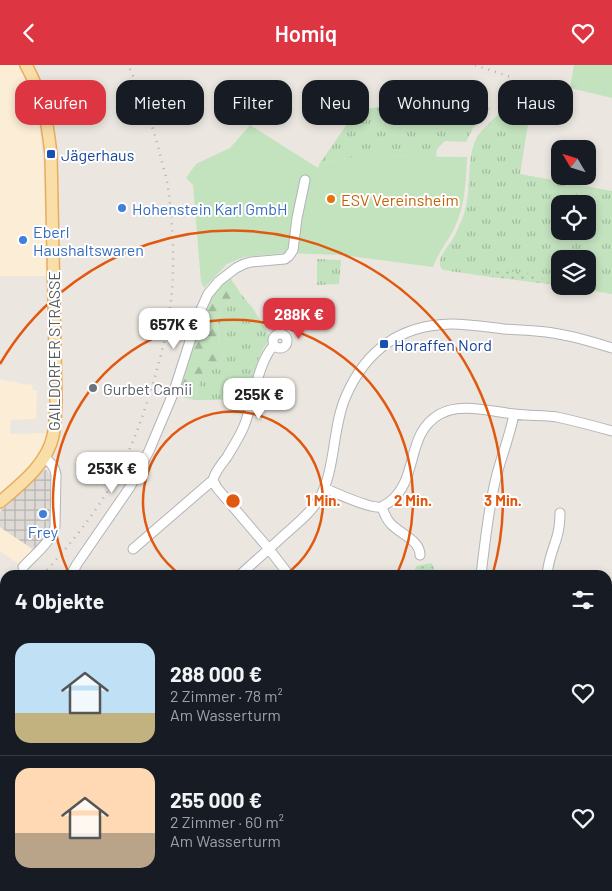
<!DOCTYPE html>
<html lang="de">
<meta charset="utf-8">
<style>
:root{--surface:#171b24;--page:#242831;--text:#f1f3f6;--muted:#9ea1a6;--line:#363941;--accent:#dd3541}
body{margin:0;font-family:Barlow,sans-serif;background:var(--page);color:var(--text);height:100vh;display:flex;flex-direction:column;font-size:19px;white-space:nowrap}
*{box-sizing:border-box;margin:0}
p{font-size:16px;color:var(--muted)}
.icon{flex:none;width:28px;height:28px;fill:none;stroke:currentColor;stroke-width:2;stroke-linecap:round;stroke-linejoin:round}
.map{position:relative;flex:1;overflow:hidden}
.details{position:absolute;left:0px;top:505px;width:612px;height:321px;display:flex;flex-direction:column;background:var(--surface);border-radius:15px 15px 0 0;box-shadow:0 2px 8px #0003}
.details>*{flex:none}
.hud{position:absolute;left:15px;top:15px;width:582px;height:45px;display:flex;gap:10px}
.needle{width:32px;rotate:308deg}
.tools{position:absolute;left:551px;top:75px;display:grid;gap:10px}
.tools a{display:grid;place-items:center;width:45px;height:45px;border-radius:10px;background:var(--surface);box-shadow:0 2px 8px #0003;font-size:25px}
.price{position:absolute;translate:-50% -42px;padding:0 11px;border-radius:10px;background:#fff;color:#222;font-size:16px;line-height:32px;filter:drop-shadow(0 1px 2px #0008)}
.price::after{content:'';position:absolute;left:50%;top:30px;width:15px;height:11px;margin-left:-8px;background:inherit;clip-path:polygon(0 0,100% 0,50% 100%)}
.price.current{background:var(--accent);color:#fff}
ul{padding:0;list-style:none}
li{display:flex;align-items:center;gap:15px;height:125px;padding:0 15px}
li+li{border-top:1px solid var(--line)}
li span{display:grid;place-items:center;flex:none;width:140px;height:100px;border-radius:15px;color:#555}
li>.icon{margin-inline-start:auto}
span .icon{width:60px;height:60px;fill:#fffc;stroke-width:1}
li b{font-size:21px}
h2{display:flex;justify-content:space-between;align-items:center;height:60px;padding:0 15px;font-size:21px}
.pill{padding:0 18px;border-radius:15px;background:var(--surface);box-shadow:0 2px 8px #0003;font-size:18px;line-height:45px}
.pill.current{background:var(--accent);color:#fff}
header{display:flex;justify-content:space-between;align-items:center;height:65px;padding:0 15px;background:var(--accent);color:#fff;font-size:22px;font-weight:600}
.map>svg:first-child{display:block}
.commercial{fill:#fbedd6}
.industrial{fill:url(#industrial-grid)}
.education{fill:#dbd6cf}
.grass{fill:url(#grass-tufts);fill-rule:evenodd}
.forest{fill:url(#forest-firs)}
.park{fill:url(#park-dots)}
.pitch{fill:#c3e2be}
.lines{fill:none;stroke-linecap:round;stroke-linejoin:round}
.stream{stroke:#a3e0f9;stroke-width:2.5}
.minor-casing{stroke:#b1b4b7;stroke-width:11}
.major-casing{stroke:#e7ac5d;stroke-width:14}
.minor{stroke:#fff;stroke-width:9}
.major{stroke:#f9dfa7;stroke-width:11}
.rail{stroke:#afb0b0;stroke-width:2.5;stroke-dasharray:1 6;stroke-linecap:butt}
.ring{fill:none;stroke:#e15910;stroke-width:2.5}
.transit-dot{fill:#1a4fb4;stroke:#fff;stroke-width:2}
.food-dot{fill:#e8710a;stroke:#fff;stroke-width:2}
.shop-dot{fill:#3f7fe0;stroke:#fff;stroke-width:2}
.worship-dot{fill:#6b7280;stroke:#fff;stroke-width:2}
.labels{text-anchor:middle;dominant-baseline:central;stroke-width:4;stroke-linejoin:round;paint-order:stroke}
.transit-label{font-size:16px;fill:#164399;stroke:#fff;text-anchor:start}
.food-label{font-size:16px;fill:#c56008;stroke:#fff;text-anchor:start}
.shop-label{font-size:16px;fill:#366cbe;stroke:#fff;text-anchor:start}
.street-label{font-size:16px;fill:#595d60;stroke:#fff}
.worship-label{font-size:16px;fill:#5b616d;stroke:#fff;text-anchor:start}
.centre{fill:#e15910;stroke:#fff;stroke-width:2.5}
.ring-label{font-size:15px;text-anchor:middle;font-weight:bold;fill:#e15910;stroke:#fff;stroke-width:4;stroke-linejoin:round;paint-order:stroke}
</style>
<header><svg class="icon" aria-label="back" viewBox="0 0 24 24"><path d="M15 5l-7 7 7 7"/></svg>Homiq<svg class="icon" aria-label="heart" viewBox="0 0 24 24"><path d="M12 20l-8-8c-3-5 5-10 8-4 3-6 11-1 8 4z"/></svg></header>
<div class="map">
<svg width="612" height="826" viewBox="0 0 612 826">
<defs>
<pattern id="industrial-grid" width="8" height="8" patternUnits="userSpaceOnUse" patternTransform="scale(1.25)"><rect width="8" height="8" fill="#ddd9d5"/><path d="M0 4h8M4 0v8" fill="none" stroke="#b6b3b0"/></pattern>
<pattern id="grass-tufts" width="24" height="20" patternUnits="userSpaceOnUse" patternTransform="scale(1.25)"><rect width="24" height="20" fill="#c3e2be"/><path d="M3 7l-1-3M5 7V3M7 7l1-3M15 17l-1-3M17 17v-4M19 17l1-3" fill="none" stroke="#a1ba9e"/></pattern>
<pattern id="forest-firs" width="22" height="20" patternUnits="userSpaceOnUse" patternTransform="scale(1.25)"><rect width="22" height="20" fill="#c3e2be"/><path d="M5 1l3.5 6h-7zM16 11l3.5 6h-7z" fill="#a1ba9e"/></pattern>
<pattern id="park-dots" width="8" height="8" patternUnits="userSpaceOnUse" patternTransform="scale(1.25)"><rect width="8" height="8" fill="#c3e2be"/><path d="M2 2h.1M6 6h.1" fill="none" stroke="#a1ba9e" stroke-width="1.8" stroke-linecap="round"/></pattern>
</defs>
<rect width="100%" height="100%" fill="#ebe7e0"/>
<path class="commercial" d="M0 0H17L23 9 35 37 40 68 44 105 47 211H0Z
M0 314 14 317V315L17 318 32 320 33 325H37L36 354 11 355 10 369 45 368 53 372 44 392 0 430Z
M0 462 37 487 23 502 0 486Z"/>
<path class="industrial" d="M46 405 48 407 51 411 56 410 55 462 37 487 0 462V447L40 407Z
M0 619 5 624V658L0 662Z"/>
<path class="education" d="M608 684 612 685V797L608 796Z
M523 821H595L594 826H523Z"/>
<path class="grass" d="M412 39 491 43 473 63 466 77 445 76 437 84 436 92 360 91 320 98 345 62 350 45Z
M512 39H518L531 41 520 109 612 126V229L563 221H588V194H560V221L548 219 543 213 492 206 491 212 443 205C433 196 449 181 454 172 457 167 459 160 462 155 465 146 467 138 468 129 470 110 468 89 477 72 481 65 499 49 506 42ZM560 139H588V166H560Z
M317 194 341 195 339 219 317 220Z
M241 229 254 245 271 274C257 285 252 318 247 335H194L203 307 221 298 224 290C220 283 219 276 218 267 216 244 221 240 241 229Z"/>
<path class="forest" d="M229 211 241 229C221 240 216 244 218 267 219 276 220 283 224 290 220 304 216 304 203 307L194 335 179 331 204 242 213 225Z"/>
<path class="park" d="M492 205 528 208 543 213 548 219 491 212Z
M432 498 436 510H413L416 501Z"/>
<path class="pitch" d="M574 0H612V33L570 23Z
M250 60 318 103 320 98 360 91 467 92C466 117 465 141 454 164 447 177 439 187 433 202L342 190 285 188 244 192 227 199 204 223 201 217 193 120 186 113 196 99 230 83Z
M608 711 612 712V787L608 786Z"/>
<g class="lines">
<path class="stream" d="M284 821 289 826"/>
<defs>
<path id="minor" d="M273 276a7 7 0 1 1 14 0a7 7 0 1 1-14 0Z
M213 415 217 423 269 484 289 510
M324 423C336 428 370 444 381 442 382 442 387 438 388 438 420 416 404 369 440 349 461 337 492 347 515 349 529 351 543 350 557 352 575 356 594 361 612 366
M382 442C384 448 386 454 391 459 400 469 420 475 420 490
M133 484 213 415C215 406 222 399 227 392 233 382 240 371 244 361 254 337 257 298 274 280
M23 502C34 490 50 478 55 462L56 410C55 402 51 398 44 392
M71 510 77 499 130 422 149 386 173 329 198 251 208 229 219 216 236 203 244 199 251 197 285 194 289 191 293 185 297 153 305 115
M240 510C254 497 268 485 282 472 295 460 310 449 319 434 336 405 332 362 346 331 366 285 401 260 451 259 469 259 487 262 504 264 520 265 537 265 553 268 573 271 593 277 612 283
M481 510C485 478 488 445 496 413 501 392 510 371 514 349
M547 510C548 497 552 487 556 475 559 466 560 457 560 448
M608 603 612 568
M608 644 612 645
M0 669 5 665
M193 821 198 826
M334 826 344 821"/>
<path id="major" d="M0 437C21 419 47 399 53 371 56 359 55 347 56 336L51 89C47 54 43 31 26 0
M0 609 5 614
M63 821V826"/>
</defs>
<use href="#minor" class="minor-casing"/>
<use href="#major" class="major-casing"/>
<use href="#minor" class="minor"/>
<use href="#major" class="major"/>
<path class="rail" d="M475 0 511 12
M42 510C74 476 104 438 124 396 135 374 142 352 150 329 156 307 163 285 167 263 176 217 174 168 168 123 167 114 164 105 162 97 154 64 143 31 128 0
M0 555 5 550"/>
</g>
<g class="ring">
<path d="M181 510A90 90 0 1 1 285 510"/>
<path d="M69 509A180 180 0 1 1 397 509"/>
<path d="M0 299A270 270 0 0 1 493 508"/>
</g>
<g class="transit-dot">
<rect x="46" y="84" width="10" height="10" rx="2.5"/>
<rect x="379" y="274" width="10" height="10" rx="2.5"/>
</g>
<circle class="food-dot" cx="331" cy="134" r="5"/>
<g class="shop-dot">
<circle cx="122" cy="143" r="5"/>
<circle cx="23" cy="175" r="5"/>
<circle cx="43" cy="449" r="5"/>
</g>
<circle class="worship-dot" cx="93" cy="323" r="5"/>
<g class="labels">
<g class="transit-label">
<text x="61" y="89">Jägerhaus</text>
<text x="394" y="279">Horaffen Nord</text>
</g>
<g class="food-label">
<text x="341" y="134">ESV Vereinsheim</text>
</g>
<g class="shop-label">
<text x="132" y="143">Hohenstein Karl GmbH</text>
<text x="33" y="166">Eberl<tspan x="33" dy="18">Haushaltswaren</tspan></text>
<text x="43" y="466" text-anchor="middle">Frey</text>
</g>
<g class="street-label">
<text transform="translate(53 286) rotate(-90)">GAILDORFER STRASSE</text>
</g>
<g class="worship-label">
<text x="103" y="323">Gurbet Camii</text>
</g>
</g>
<circle cx="233" cy="436" r="8" class="centre"/>
<g class="ring-label">
<text x="323" y="441">1 Min.</text>
<text x="413" y="441">2 Min.</text>
<text x="503" y="441">3 Min.</text>
</g>
</svg>
<div class="tools">
<a><svg class="needle" viewBox="-14 -14 28 28"><path d="M0-13l5 13h-10z" fill="#e53935"/><path d="M0 13l5-13h-10z" fill="#9ea1a6"/></svg></a>
<a><svg class="icon" aria-label="locate" viewBox="0 0 24 24"><circle cx="12" cy="12" r="6"/><path d="M12 2v4M12 18v4M2 12h4M18 12h4"/></svg></a>
<a><svg class="icon" aria-label="layers" viewBox="0 0 24 24"><path d="M12 4l9 5-9 5-9-5zM3 14l9 5 9-5"/></svg></a>
</div>
<b class="price current" style="left:299px;top:275px">288K €</b>
<b class="price" style="left:174px;top:285px">657K €</b>
<b class="price" style="left:259px;top:355px">255K €</b>
<b class="price" style="left:112px;top:429px">253K €</b>
<div class="hud">
<a class="pill current">Kaufen</a>
<a class="pill">Mieten</a>
<a class="pill">Filter</a>
<a class="pill">Neu</a>
<a class="pill">Wohnung</a>
<a class="pill">Haus</a>
</div>
<section class="details">
<h2>4 Objekte<svg class="icon" aria-label="filters" viewBox="0 0 24 24"><path d="M4 7h16M4 17h16"/><circle cx="9" cy="7" r="2"/><circle cx="15" cy="17" r="2"/></svg></h2>
<ul>
<li><span style="background:linear-gradient(#bfe0f5 70%,#c2b280 0)"><svg class="icon" aria-label="home" viewBox="0 0 24 24"><path d="M3 11l9-7 9 7M6 9v11h12V9"/></svg></span><div><b>288 000 €</b><p>2 Zimmer · 78 m²</p><p>Am Wasserturm</p></div><svg class="icon" aria-label="heart" viewBox="0 0 24 24"><path d="M12 20l-8-8c-3-5 5-10 8-4 3-6 11-1 8 4z"/></svg></li>
<li><span style="background:linear-gradient(#ffd9b3 65%,#b9a48a 0)"><svg class="icon" aria-label="home" viewBox="0 0 24 24"><path d="M3 11l9-7 9 7M6 9v11h12V9"/></svg></span><div><b>255 000 €</b><p>2 Zimmer · 60 m²</p><p>Am Wasserturm</p></div><svg class="icon" aria-label="heart" viewBox="0 0 24 24"><path d="M12 20l-8-8c-3-5 5-10 8-4 3-6 11-1 8 4z"/></svg></li>
</ul>
</section>
</div>
